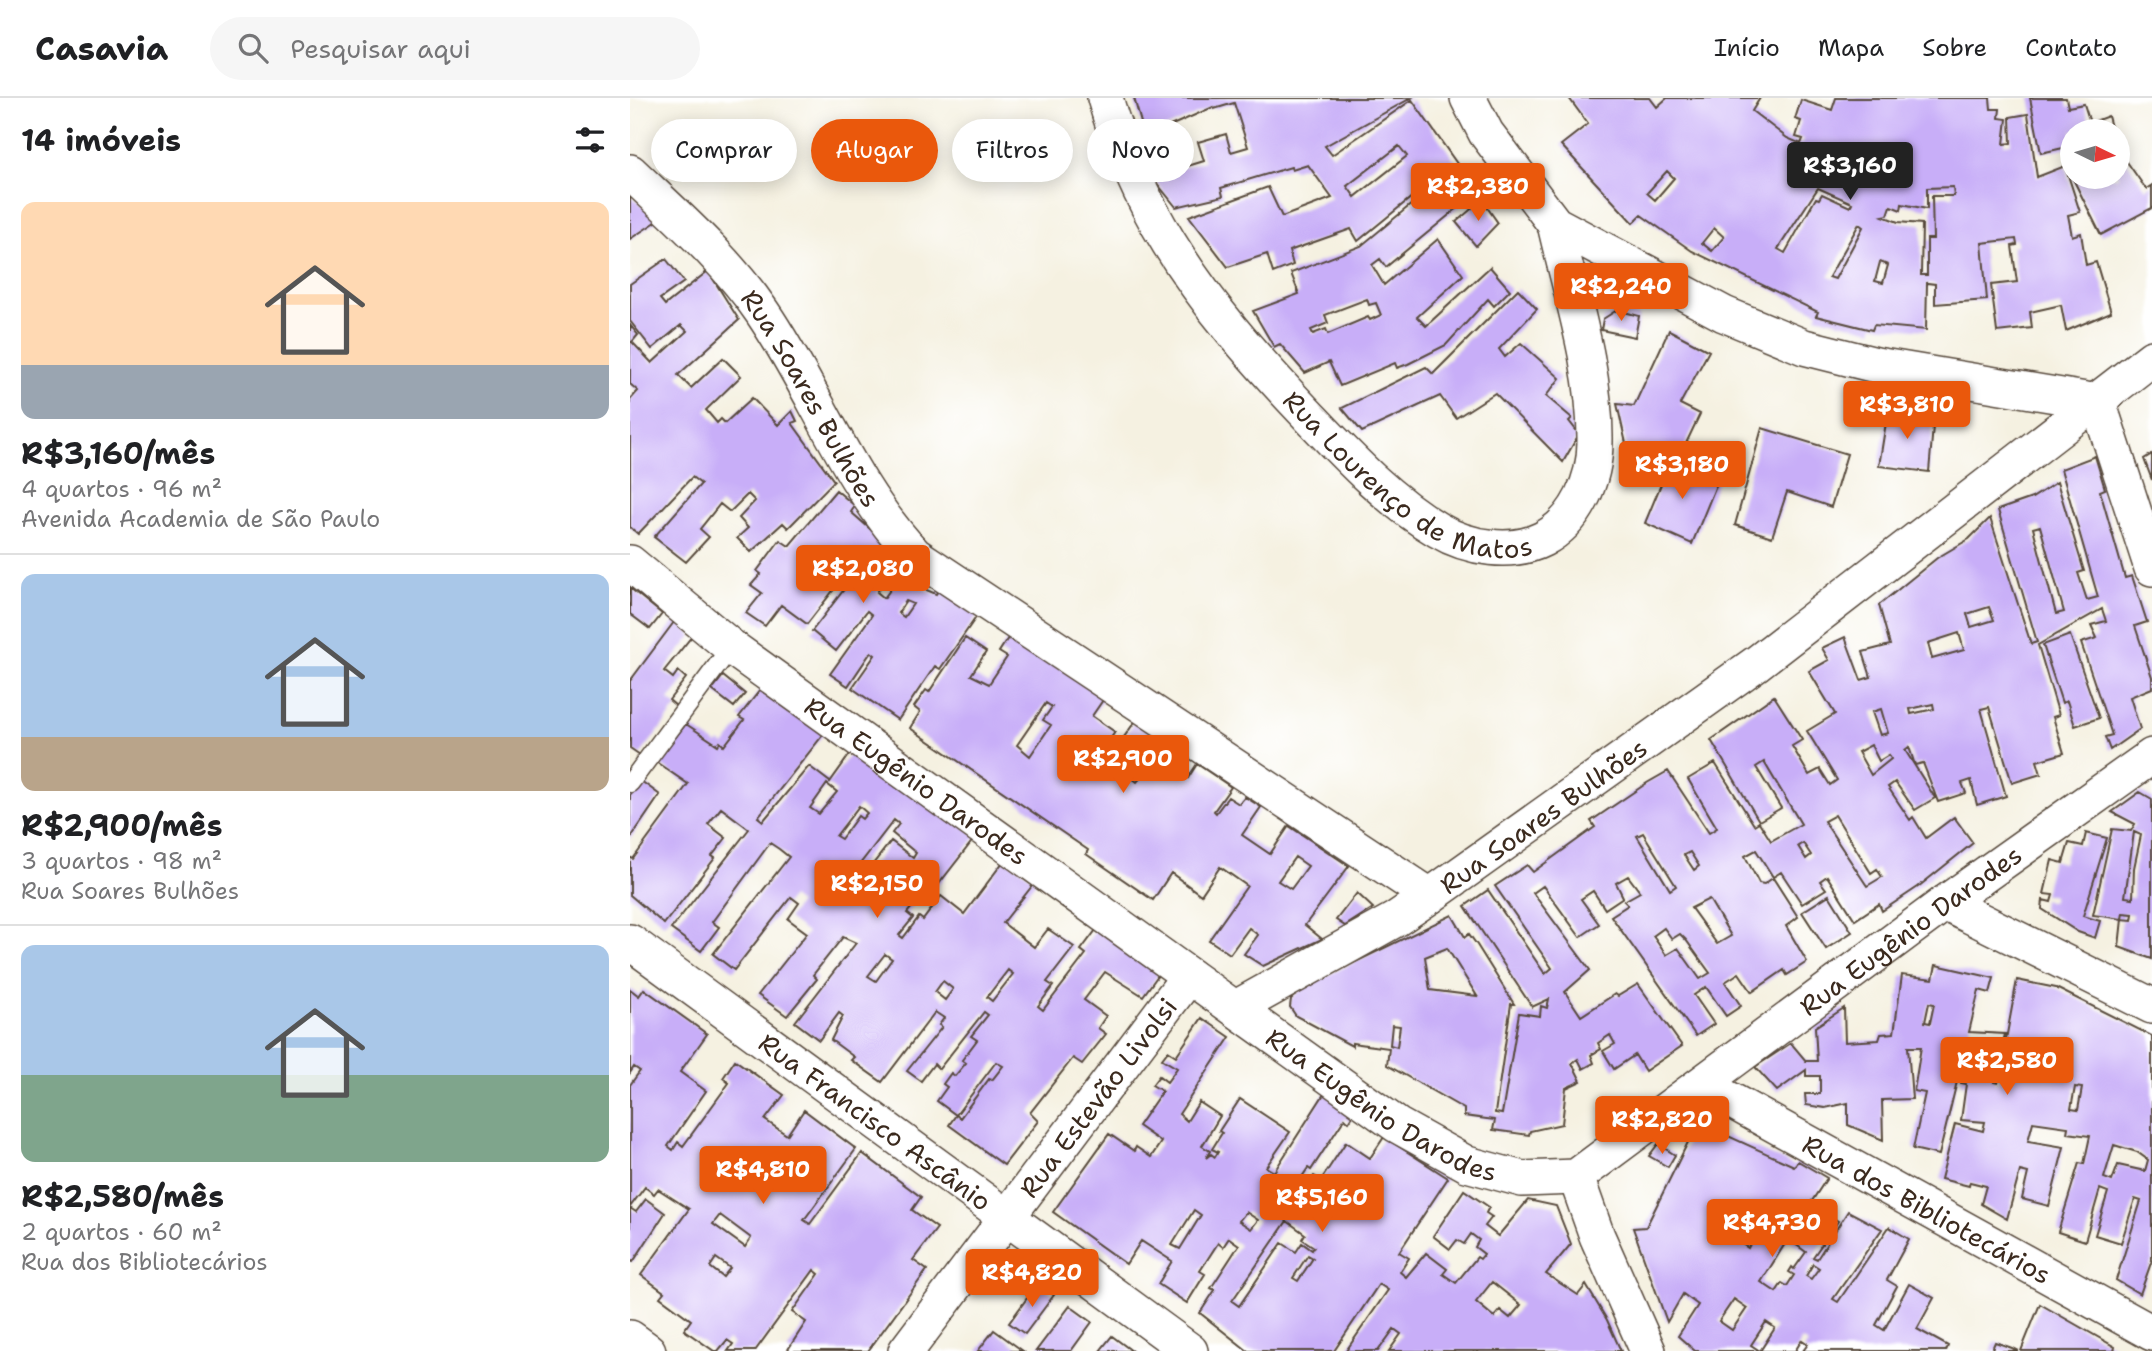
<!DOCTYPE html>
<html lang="pt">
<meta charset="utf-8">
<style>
:root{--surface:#fff;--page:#f6f6f6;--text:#202124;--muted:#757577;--line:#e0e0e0;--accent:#ea580c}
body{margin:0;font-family:"Shantell Sans",sans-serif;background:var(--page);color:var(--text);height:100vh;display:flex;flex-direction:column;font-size:26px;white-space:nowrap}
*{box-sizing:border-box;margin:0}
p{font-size:23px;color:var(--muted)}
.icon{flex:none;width:38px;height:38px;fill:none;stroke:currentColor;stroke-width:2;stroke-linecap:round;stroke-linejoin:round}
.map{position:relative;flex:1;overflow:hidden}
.drawer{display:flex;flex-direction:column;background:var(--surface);width:630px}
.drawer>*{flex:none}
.banner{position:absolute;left:21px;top:21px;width:665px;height:63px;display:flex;gap:14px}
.needle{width:46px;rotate:95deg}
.buttons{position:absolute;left:1430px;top:21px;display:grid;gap:14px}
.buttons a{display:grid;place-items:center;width:70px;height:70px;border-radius:50%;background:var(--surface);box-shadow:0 4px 18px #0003;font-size:35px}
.price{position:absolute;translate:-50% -60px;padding:0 16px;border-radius:7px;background:var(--accent);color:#fff;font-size:23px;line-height:46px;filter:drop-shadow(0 2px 4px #0008)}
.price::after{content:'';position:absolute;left:50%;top:42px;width:21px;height:16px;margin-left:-10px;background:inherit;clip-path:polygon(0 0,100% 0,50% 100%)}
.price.active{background:#222;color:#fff}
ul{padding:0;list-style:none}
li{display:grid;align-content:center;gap:14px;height:371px;padding:0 21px}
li+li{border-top:2px solid var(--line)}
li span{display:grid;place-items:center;height:217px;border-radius:14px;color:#555}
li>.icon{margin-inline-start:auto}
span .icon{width:126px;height:126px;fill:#fffc;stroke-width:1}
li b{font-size:30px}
h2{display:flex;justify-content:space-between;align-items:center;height:84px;padding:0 21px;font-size:30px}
.chip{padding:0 24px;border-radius:32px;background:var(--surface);box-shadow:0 4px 18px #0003;font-size:24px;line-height:63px}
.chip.active{background:var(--accent);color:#fff}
header{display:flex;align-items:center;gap:42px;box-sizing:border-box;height:98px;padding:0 35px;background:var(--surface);border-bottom:2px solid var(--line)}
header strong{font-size:33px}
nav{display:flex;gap:38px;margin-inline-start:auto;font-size:24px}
.search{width:490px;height:63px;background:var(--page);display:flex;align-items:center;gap:18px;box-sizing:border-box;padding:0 24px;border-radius:38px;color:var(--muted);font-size:26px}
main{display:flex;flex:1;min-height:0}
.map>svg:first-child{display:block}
.building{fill:#c8aef8;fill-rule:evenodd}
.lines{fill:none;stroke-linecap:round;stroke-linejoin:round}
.service-casing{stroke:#57483b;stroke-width:21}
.minor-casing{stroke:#57483b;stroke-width:38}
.service{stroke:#fff;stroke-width:18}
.minor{stroke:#fff;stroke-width:35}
.labels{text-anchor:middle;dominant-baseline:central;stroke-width:7;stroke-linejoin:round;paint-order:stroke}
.street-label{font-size:26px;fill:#3b2a1e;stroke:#fff}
</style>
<header>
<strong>Casavia</strong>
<div class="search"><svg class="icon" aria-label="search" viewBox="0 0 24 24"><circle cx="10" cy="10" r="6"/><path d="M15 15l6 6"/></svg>Pesquisar aqui</div>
<nav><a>Início</a><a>Mapa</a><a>Sobre</a><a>Contato</a></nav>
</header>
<main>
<section class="drawer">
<h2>14 imóveis<svg class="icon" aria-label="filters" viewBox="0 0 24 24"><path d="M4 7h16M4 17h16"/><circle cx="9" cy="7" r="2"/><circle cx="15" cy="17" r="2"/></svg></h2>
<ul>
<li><span style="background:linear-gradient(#ffd9b3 75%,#9aa5b1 0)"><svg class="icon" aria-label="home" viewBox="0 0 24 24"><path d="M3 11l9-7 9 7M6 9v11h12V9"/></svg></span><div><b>R$3,160/mês</b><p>4 quartos · 96 m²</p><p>Avenida Academia de São Paulo</p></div></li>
<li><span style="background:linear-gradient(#a9c7e8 75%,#b9a48a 0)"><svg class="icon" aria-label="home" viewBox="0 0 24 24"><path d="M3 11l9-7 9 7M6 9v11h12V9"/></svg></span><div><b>R$2,900/mês</b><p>3 quartos · 98 m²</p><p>Rua Soares Bulhões</p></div></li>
<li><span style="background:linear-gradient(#a9c7e8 60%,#7fa58c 0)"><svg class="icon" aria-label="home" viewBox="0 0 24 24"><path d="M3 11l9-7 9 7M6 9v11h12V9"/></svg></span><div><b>R$2,580/mês</b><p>2 quartos · 60 m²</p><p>Rua dos Bibliotecários</p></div></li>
</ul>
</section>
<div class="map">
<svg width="1522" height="1253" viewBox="0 0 1522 1253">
<rect width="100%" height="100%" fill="#fff"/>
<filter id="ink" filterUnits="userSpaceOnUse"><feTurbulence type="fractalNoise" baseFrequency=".0143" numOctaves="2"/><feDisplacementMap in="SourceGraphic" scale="14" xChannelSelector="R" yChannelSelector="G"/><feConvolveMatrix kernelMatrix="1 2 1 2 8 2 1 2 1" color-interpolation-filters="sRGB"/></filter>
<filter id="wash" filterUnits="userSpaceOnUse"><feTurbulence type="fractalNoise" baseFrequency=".00686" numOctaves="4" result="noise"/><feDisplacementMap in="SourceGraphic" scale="28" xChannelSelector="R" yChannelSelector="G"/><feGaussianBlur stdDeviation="1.57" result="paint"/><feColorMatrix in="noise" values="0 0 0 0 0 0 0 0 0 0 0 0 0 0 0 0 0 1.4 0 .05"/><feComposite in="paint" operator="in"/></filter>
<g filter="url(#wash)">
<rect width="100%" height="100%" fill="#f5f1e1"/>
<g id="blocks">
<path class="building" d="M504 0H781L695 48 702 57 782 2 847 94 756 169 750 161 742 167 754 187 808 141 833 177 787 219 796 228 860 169 880 192 864 208 858 201 816 247 778 266 767 270 765 265 710 288 699 264 675 275 650 246 644 249 623 213 669 196 661 175 731 148 812 81 810 76 728 143 721 131 659 153 663 167 643 175 637 156 598 169 559 118 638 89 652 119 702 100 678 67 662 72 661 69 591 90 593 98 546 109 522 79 574 63 568 44 596 36 601 54 618 49 604 5 584 11 583 9 515 39ZM769 48 777 58 725 99 717 88ZM737 201 739 207 746 205 751 217 740 222 738 219 698 236 696 231 683 236 681 232 698 225 695 217Z
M939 0H1020L1027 9 1037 0H1130L1122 13 1157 40 1171 46 1173 41 1166 39 1171 23 1165 21 1171 2 1202 12 1206 0H1360L1361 11H1370L1369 20 1377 21 1374 46 1381 45 1380 19 1398 16 1407 79 1435 68 1450 114 1438 117 1442 138 1451 135 1456 167 1466 164 1481 214 1436 233 1431 207 1400 214 1402 230 1367 234 1361 187 1387 184 1382 148 1387 147 1386 141 1352 145 1357 202 1305 206V186L1297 185 1296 232 1244 227 1242 232 1186 218 1188 214 1062 153 1011 117 1003 125 931 47 958 26ZM1037 73 1044 80 1025 102 1017 95ZM1323 89 1324 98H1302L1303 141H1297V177H1291L1292 126 1268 124 1253 118 1258 117 1261 108 1271 112 1272 106 1297 111V90ZM1188 90 1222 105 1220 109 1192 96 1189 101 1186 100 1155 155 1148 151ZM1229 126 1233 129 1205 181 1199 179ZM1084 130 1094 139 1082 153 1072 145ZM1250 164 1258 167 1253 185 1245 183Z
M1400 0H1436L1438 9 1454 6 1460 25 1478 18 1482 33H1442V48L1411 55Z
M1488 51 1516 91 1522 87V110L1471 137 1442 79H1488Z
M0 98 29 122 0 141Z
M852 102 868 125 846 148 826 124Z
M36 161 54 184 30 201 35 207 78 173 109 222 48 277 61 290 93 260 111 278 76 312 87 325 91 321 95 325 122 300 148 327 162 313 167 323 162 325 204 383 158 430 153 425 121 454 107 440 118 430 109 420 125 403 118 396 100 414 90 406 70 431 79 439 56 464 24 439 71 386 62 379 8 436 0 429V302L8 293 0 286V227L8 237 2 244 22 265 57 233 51 227 22 251 0 223V186Z
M888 191 907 211 869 251 875 259 891 245 930 280 916 298 942 320 939 323 949 336 933 364 865 295 826 320 810 298 732 334 712 310 796 269 803 276Z
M987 212 1009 218 1005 239 971 232 973 221Z
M1039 232 1079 253 1050 306 1070 316 1050 358 1027 349 1012 378 1003 376 987 306 1004 308Z
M1258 312 1304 317 1299 374 1249 368Z
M1132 330 1217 356 1201 409 1157 394 1142 439 1105 427Z
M1522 356V382L1514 361Z
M1465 358 1475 391 1470 393 1495 480 1502 478 1517 524 1505 528 1522 579V590L1500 599 1510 631 1480 652 1475 639 1482 637 1451 545 1467 540 1461 527 1476 523 1472 511 1408 547 1429 617 1423 619 1434 655 1407 663 1411 676 1382 685 1359 609 1351 611 1376 698 1347 707 1341 682 1332 685 1336 695 1308 704 1293 665 1285 667 1279 649 1275 652 1305 700 1285 712 1265 684 1258 689 1280 722 1283 719 1296 740 1324 719 1343 745 1288 789 1252 813 1249 806 1225 822 1197 778 1190 783 1196 791 1172 806 1151 774 1143 779 1126 752 1115 758 1129 785 1134 786 1143 780 1168 819 1156 828 1177 864 1157 877 1154 872 1122 894 1109 875 1095 884 1111 908 1096 918 1076 889 1064 897 1084 926 1066 938 981 818 998 807 994 803 1010 794 998 778 986 785 993 799 975 811 963 793 951 801 969 826 950 839 913 788 903 795 960 872 935 894 951 918 985 896 988 898 1008 886 1052 948 1015 973 1005 957 984 971 973 953 985 946 980 937 968 945 971 951 961 957 964 965 953 971 948 961 942 965 951 983 936 990 932 1026 900 1033 899 1037 863 1032 865 1022 834 1018V1011L757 967 759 950 722 945V948L666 918 660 909 661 901 674 889 822 817 835 839 839 836 847 847 884 906H881L865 1015 872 1016 889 915 910 918 911 908 917 910 919 901 902 909 835 808 858 792 915 876 922 870 865 788 897 767 903 774 965 729 961 723 1017 685 1038 673 1079 735 1087 730 1058 681 1085 665 1124 727 1129 724 1141 743 1171 726 1134 664 1126 669 1151 710 1129 723 1081 642 1144 598 1172 642 1162 648 1179 677 1190 671 1200 687 1207 682 1177 633 1205 616 1179 573 1199 562 1192 550 1215 539 1231 582 1241 579 1233 554 1260 547 1249 507 1307 460 1339 441 1360 420 1401 546 1407 544 1368 412 1402 400 1427 384 1454 473 1448 475 1457 502 1468 499 1431 371ZM1410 428 1434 514 1426 516 1403 430ZM1359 509 1364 522 1341 529 1337 516ZM1329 535 1334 552 1302 561 1298 545ZM1303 606 1304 611 1281 616 1280 611ZM1251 611 1258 635 1250 637 1242 614ZM1241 647 1249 663 1259 657 1261 661 1241 677 1228 654ZM1205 717 1241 775 1247 771 1252 779 1237 788 1194 723ZM1013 735 1046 788 1040 792 1007 738ZM1173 745 1181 757 1176 761 1168 748ZM1060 754 1069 768 1064 772 1054 757ZM1079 801 1101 838 1087 846 1061 810ZM1034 830 1042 841 1050 836 1056 842 1080 875 1070 881 1048 850 1036 857 1023 838ZM817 850 847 898 800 892 795 859ZM762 927 770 928 767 949 760 947Z
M1041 362 1089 380 1062 446 1015 425Z
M206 392 225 408 221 414 293 478 287 488 306 496 310 490 349 515 310 571 305 568 268 622 222 590 245 557 241 554 218 588 200 576 242 517 237 513 206 553 182 533 236 463 230 458 177 526 151 507 135 528 116 515 132 495 121 487 131 476 127 473 150 442 159 448ZM262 474 269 480 254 500 247 494ZM276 503 283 506 274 519 268 515Z
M0 490 32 516 20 531 0 516Z
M47 520 62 538 34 573 43 580 48 573 56 580 39 602 47 609 10 657 0 650V583Z
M380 537 475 599 462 618 485 634 464 664 472 670 509 618 540 640 526 658 558 680 567 666 601 689 584 713 586 715 598 699 609 706 615 699 631 709 612 737 640 756 659 728 719 768 675 827 692 841 633 868 614 856 628 837 619 830 600 856 579 842 617 788 590 769 571 797 541 775 523 802 456 756 458 752 280 630 290 614 284 609 296 592 299 594 335 540 356 554 341 577 359 586 377 559 369 554ZM416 605 422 609 413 622 421 627 400 658 387 647ZM509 670 515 675 507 684 502 680ZM665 759 678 768 661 791 648 783Z
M1440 537 1469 620 1445 628 1437 603 1432 605 1413 547Z
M93 578 115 596 104 609 82 592Z
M133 588 196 633 128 719 133 723 179 668 200 684 223 652 347 737 301 796 296 792 277 815 283 820 269 837 273 840 289 819 293 822 311 798 334 816 376 760 406 783 373 825 404 849 418 831 444 849 417 884 423 888 408 908 413 912 456 856 451 852 469 828 531 873 513 898 475 874 454 902 476 918 468 930 476 936 452 966 443 960 400 1015 408 1023 374 1067 319 1027 326 1017 330 1020 359 981 362 982 373 968 366 964 326 1017 307 1003 317 989 313 986 321 975 325 978 336 965 332 962 347 942 341 938 358 917 354 914 309 971 304 966 291 983 277 973 312 929 309 927 314 920 305 914 252 984 221 962 224 959 201 942 213 918 209 915 189 942 165 924 226 845 213 839 183 877 187 881 157 918 128 897 177 835 158 821 169 805 161 799 104 872 83 856 159 759 149 751 140 745 82 824 89 829 71 853 41 831 119 731 91 710 78 726 96 740 82 758 85 760 34 826 0 797V759L3 761 58 686 26 664 56 626 88 647 90 644 94 648 114 622 109 619ZM197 686 207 694 189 716 180 710ZM229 708 237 715 232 721 228 718 211 741 206 738ZM264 722 269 726 262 735 286 755 283 760 261 743 236 775 233 773 228 779 223 775ZM255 856 262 861 246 883 238 878ZM378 872 383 876 362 903 357 899ZM313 883 323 891 315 902 305 894Z
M11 683 30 697 0 741V697Z
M1510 694 1522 701V861L1489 849 1492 821 1502 822 1503 816 1493 815 1492 821 1463 817 1482 731 1501 733 1505 726 1482 714ZM1504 734 1511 737 1504 770 1503 800 1495 799Z
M1456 735 1477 740 1453 818 1470 823 1465 840 1448 834 1412 811 1413 802 1421 804 1423 797 1414 796 1422 762 1433 765 1439 745 1453 748Z
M727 795 743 810 715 828 706 822Z
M1199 797 1222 834 1196 851 1172 814Z
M1306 867 1364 880 1360 895 1349 892 1339 934 1375 936 1364 984 1368 985 1387 882 1426 890 1522 938V1162L1510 1196 1486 1182 1511 1103 1505 1101 1491 1145 1465 1137 1478 1094 1470 1091 1455 1143 1428 1134 1449 1065 1454 1066 1460 1038 1437 1035 1438 1029 1403 1024 1398 1043 1434 1049 1419 1108 1392 1101 1398 1075 1390 1073 1377 1121 1351 1106 1356 1088 1340 1084 1339 1088 1311 1081 1325 1026 1353 1033 1355 1024 1331 1022 1336 986 1331 985 1332 963 1309 1057 1283 1051 1295 995 1284 993 1291 949H1278L1282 1001 1252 1002 1253 1042 1218 1027V1005L1195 1010 1176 1007 1175 996H1190V978H1176V972L1147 993 1125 969 1161 945 1176 963H1187L1185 929 1214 910 1215 944 1249 942 1251 936 1264 935 1272 877 1303 881ZM1299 905 1304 906 1300 925 1295 924ZM1445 989 1452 990 1448 1012 1441 1011ZM1484 1047 1507 1054 1518 1062 1515 1073 1488 1067 1482 1083 1474 1080Z
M0 891 9 898 14 891 77 936 50 974 76 993 38 1048 43 1052 48 1044 53 1048 99 985 93 980 105 962 154 997 135 1022 157 1037 174 1012 226 1051 174 1122 180 1126 232 1055 291 1099 282 1112 307 1130 283 1162 297 1172 238 1253H157L176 1224 162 1214 189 1176 184 1172 125 1253H98L103 1246 97 1242 88 1253H84L54 1232 61 1222 30 1199 34 1194 11 1177 59 1111 28 1091 24 1096 15 1089 0 1109V987L10 973 4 969 0 975ZM90 1117 121 1140 115 1149 83 1126ZM86 1160 100 1170 93 1179 80 1169Z
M572 920 600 939 549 1016 557 1023 569 1004 590 1018 572 1048 580 1053 576 1060 581 1056 585 1059 588 1054 582 1051 592 1035 589 1033 610 1001 660 1034 636 1069 644 1074 696 993 726 1013 719 1024 715 1020 681 1072 678 1070 662 1094 670 1099 684 1078 691 1082 716 1044 740 1060 754 1039 818 1080 769 1154 779 1160 770 1174 776 1179 796 1155 817 1171 813 1176 826 1185 847 1159 850 1161 854 1156 845 1149 849 1142 841 1136 834 1146 827 1142 820 1151 803 1138 834 1092 859 1109 856 1115 862 1119 855 1128 868 1138 898 1102 926 1108 941 1146 916 1176 948 1197 956 1187 977 1222 991 1253H759L771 1236 764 1231 748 1253H716L758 1192 749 1186 704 1253H618L570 1215 585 1192 581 1190 609 1147 599 1140 593 1149 588 1145 570 1173 575 1176 557 1205 528 1186 542 1163 511 1143 496 1166 423 1114 479 1036 504 1053 506 1049 521 1059 531 1044 508 1028 532 993 522 987 529 978 537 984 547 970 532 961 538 953 546 958ZM564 1112 571 1117 550 1151 542 1147ZM616 1114 628 1122 621 1131 609 1123ZM657 1123 675 1136 672 1141 684 1149 682 1152 672 1145 666 1154 652 1145 609 1208 602 1203ZM678 1157 683 1160 668 1183 663 1180ZM862 1184 891 1207 880 1220 870 1212 864 1219 846 1204Z
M1065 1030 1094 1041 1096 1037 1164 1068 1168 1063 1197 1080 1180 1106 1208 1123 1183 1159 1187 1161 1218 1113 1252 1131 1203 1201 1208 1204 1259 1129 1279 1141 1257 1182 1267 1188 1246 1227 1254 1232 1279 1186 1304 1200 1287 1231 1318 1248 1316 1253H1173L1178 1246 1172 1242 1165 1253H1065L1048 1238 1068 1207 1053 1196 1037 1224 1003 1130 1016 1129ZM1105 1119 1127 1133 1118 1150 1097 1136ZM1158 1141 1176 1154 1164 1171 1162 1169 1159 1174 1164 1177 1157 1188 1152 1185 1146 1194 1131 1184ZM1183 1166 1189 1170 1181 1181 1176 1178ZM1104 1201 1117 1210 1102 1232 1089 1223ZM1136 1224 1145 1230 1130 1253 1121 1247Z
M1028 1046 1045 1057 1038 1069 1019 1058Z
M16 1101 35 1115 3 1164 0 1162V1110L6 1114Z
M408 1185 424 1197 395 1236 379 1225Z
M1410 1206 1485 1249 1484 1253H1391Z
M440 1208 462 1224 441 1253H406Z
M364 1232 393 1253H348Z
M482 1238 502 1253H470Z
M1365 1244 1382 1250 1388 1253H1361Z"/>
</g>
</g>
<g filter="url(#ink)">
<use href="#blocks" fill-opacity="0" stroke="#57483b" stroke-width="2"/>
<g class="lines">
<defs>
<path id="service" d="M0 685 101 549"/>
<g id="minor">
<path id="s1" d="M475 0C488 47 513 103 539 145 577 207 624 260 674 313 715 356 756 401 808 432 838 450 882 457 913 441 947 423 965 382 965 344 966 271 941 196 925 126"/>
<path d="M838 0 856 35 925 126 1094 216 1174 249 1246 267 1468 304"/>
<path id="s2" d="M0 74C46 118 96 161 132 214 186 293 218 386 285 457L800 798 1127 565 1522 260"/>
<path d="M1468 304 1522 470"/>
<path id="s3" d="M0 465 101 549 767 1027 837 1066 892 1081 946 1079 1315 805 1522 658"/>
<path d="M1315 805 1522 908"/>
<path id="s4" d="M0 844 560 1253"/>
<path d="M606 910 766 821 800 798"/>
<path id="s5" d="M1073 987 1522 1235"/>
<path d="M946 1079 967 1138 1018 1253"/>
<path d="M0 1240 18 1253"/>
<path id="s6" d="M276 1253 559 878"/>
</g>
</defs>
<use href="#service" class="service-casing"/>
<use href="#minor" class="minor-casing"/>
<use href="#service" class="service"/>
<use href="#minor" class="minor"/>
</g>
</g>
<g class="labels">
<g class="street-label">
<text stroke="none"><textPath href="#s2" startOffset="292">Rua Soares Bulhões</textPath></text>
<text stroke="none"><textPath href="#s1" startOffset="502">Rua Lourenço de Matos</textPath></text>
<text stroke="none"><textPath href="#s3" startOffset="360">Rua Eugênio Darodes</textPath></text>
<text stroke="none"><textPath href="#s2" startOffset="1237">Rua Soares Bulhões</textPath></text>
<text stroke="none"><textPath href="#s3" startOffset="1558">Rua Eugênio Darodes</textPath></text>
<text stroke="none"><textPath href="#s6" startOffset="318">Rua Estevão Livolsi</textPath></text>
<text stroke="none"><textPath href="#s3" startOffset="928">Rua Eugênio Darodes</textPath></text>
<text stroke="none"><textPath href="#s4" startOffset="304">Rua Francisco Ascânio</textPath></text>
<text stroke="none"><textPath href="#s5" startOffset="256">Rua dos Bibliotecários</textPath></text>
</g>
</g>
</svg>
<div class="buttons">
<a><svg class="needle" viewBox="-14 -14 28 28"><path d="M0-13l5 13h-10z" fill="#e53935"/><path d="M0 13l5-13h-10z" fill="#757577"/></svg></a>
</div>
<b class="price active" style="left:1220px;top:104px">R$3,160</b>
<b class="price" style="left:848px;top:125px">R$2,380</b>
<b class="price" style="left:991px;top:225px">R$2,240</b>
<b class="price" style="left:1277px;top:343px">R$3,810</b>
<b class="price" style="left:1052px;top:403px">R$3,180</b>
<b class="price" style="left:233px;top:507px">R$2,080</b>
<b class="price" style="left:493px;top:697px">R$2,900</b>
<b class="price" style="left:247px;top:822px">R$2,150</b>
<b class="price" style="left:1377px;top:999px">R$2,580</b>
<b class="price" style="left:1032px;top:1058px">R$2,820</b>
<b class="price" style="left:133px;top:1108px">R$4,810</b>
<b class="price" style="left:692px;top:1136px">R$5,160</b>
<b class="price" style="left:1142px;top:1161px">R$4,730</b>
<b class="price" style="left:402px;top:1211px">R$4,820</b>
<div class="banner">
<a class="chip">Comprar</a>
<a class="chip active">Alugar</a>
<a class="chip">Filtros</a>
<a class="chip">Novo</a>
</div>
</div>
</main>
